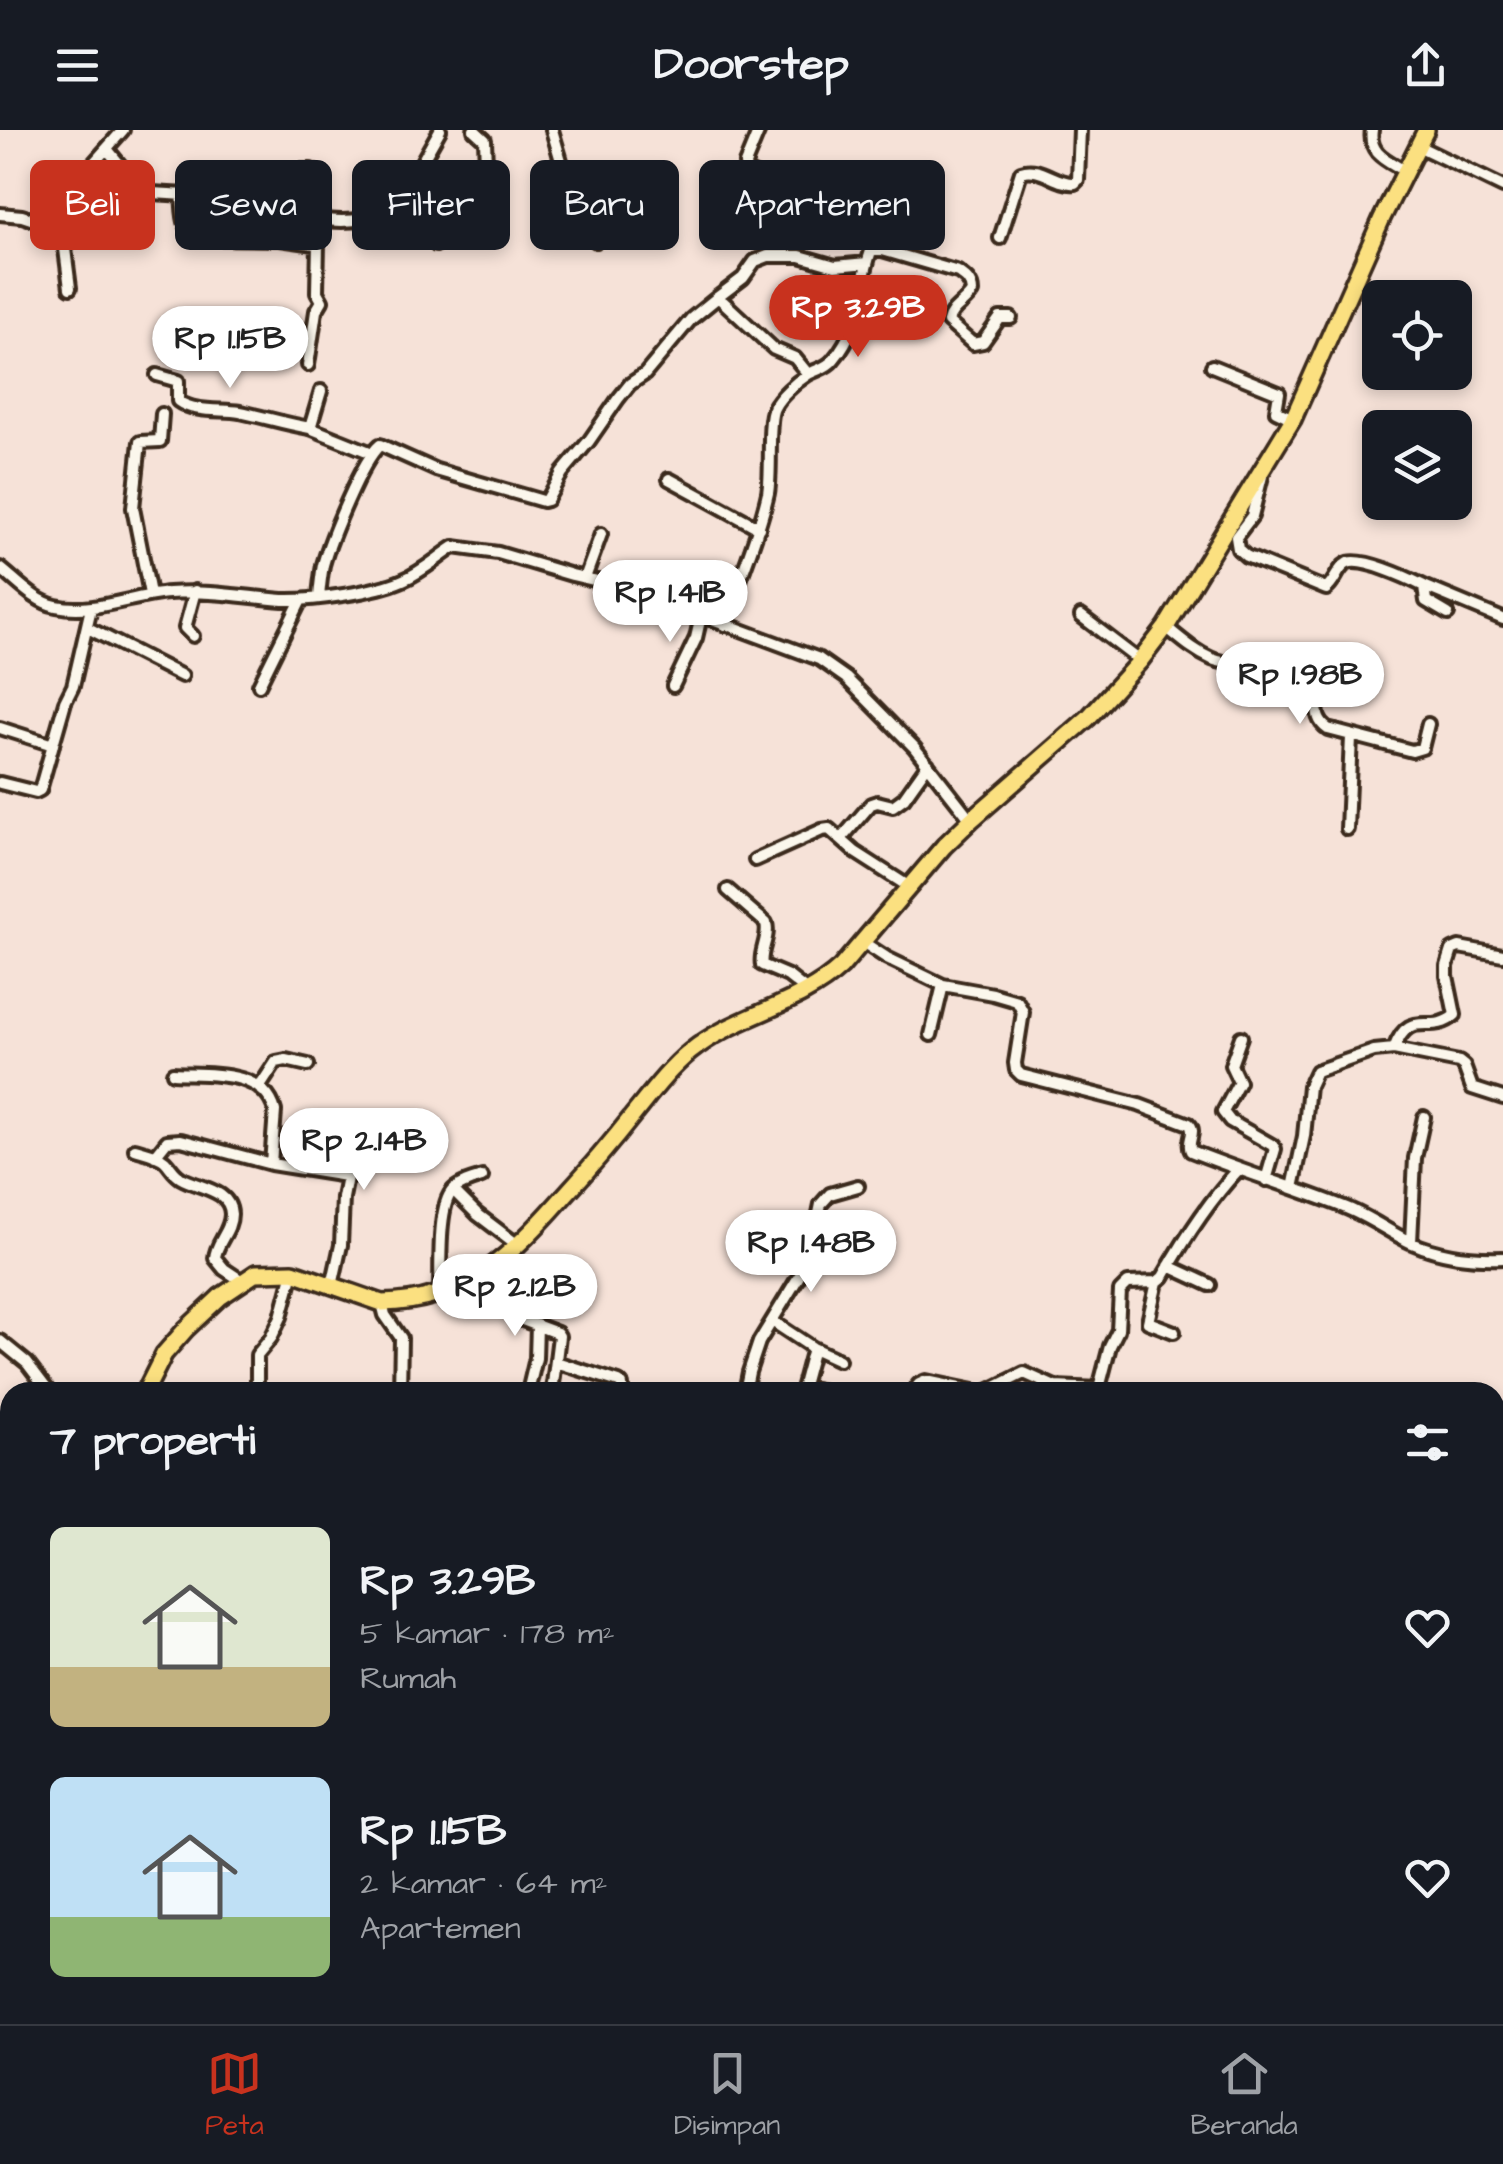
<!DOCTYPE html>
<html lang="id">
<meta charset="utf-8">
<style>
:root{--surface:#171b24;--page:#242831;--text:#f1f3f6;--muted:#9ea1a6;--line:#363941;--accent:#c8321e}
body{margin:0;font-family:"Architects Daughter",sans-serif;background:var(--page);color:var(--text);height:100vh;display:flex;flex-direction:column;font-size:38px;white-space:nowrap}
*{box-sizing:border-box;margin:0}
p{font-size:32px;color:var(--muted)}
.icon{flex:none;width:55px;height:55px;fill:none;stroke:currentColor;stroke-width:2;stroke-linecap:round;stroke-linejoin:round}
.map{position:relative;flex:1;overflow:hidden}
.side{position:absolute;left:0px;top:1252px;width:1505px;height:642px;display:flex;flex-direction:column;background:var(--surface);border-radius:30px 30px 0 0;box-shadow:0 5px 15px #0003}
.side>*{flex:none}
.banner{position:absolute;left:30px;top:30px;width:1000px;height:90px;display:flex;gap:20px}
.controls{position:absolute;left:1362px;top:150px;display:grid;gap:20px}
.controls a{display:grid;place-items:center;width:110px;height:110px;border-radius:15px;background:var(--surface);box-shadow:0 5px 15px #0003;font-size:50px}
.price{position:absolute;translate:-50% -85px;padding:0 22px;border-radius:35px;background:#fff;color:#222;font-size:32px;line-height:65px;filter:drop-shadow(0 2px 5px #0008)}
.price::after{content:'';position:absolute;left:50%;top:60px;width:30px;height:22px;margin-left:-15px;background:inherit;clip-path:polygon(0 0,100% 0,50% 100%)}
.price.current{background:var(--accent);color:#fff}
ul{padding:0;list-style:none}
li{display:flex;align-items:center;gap:30px;height:250px;padding:0 50px}
li span{display:grid;place-items:center;flex:none;width:280px;height:200px;border-radius:15px;color:#555}
li>.icon{margin-inline-start:auto}
span .icon{width:120px;height:120px;fill:#fffc;stroke-width:1}
li b{font-size:42px}
h2{display:flex;justify-content:space-between;align-items:center;height:120px;padding:0 50px;font-size:42px}
.tag{padding:0 35px;border-radius:15px;background:var(--surface);box-shadow:0 5px 15px #0003;font-size:35px;line-height:90px}
.tag.current{background:var(--accent);color:#fff}
header{display:flex;justify-content:space-between;align-items:center;height:130px;padding:0 50px;background:var(--surface);font-size:45px;font-weight:700}
.dock{display:flex;justify-content:space-around;align-items:center;height:140px;border-top:2px solid var(--line);background:var(--surface);font-size:28px;color:var(--muted)}
.dock a{display:grid;justify-items:center;gap:5px}
.dock .current{color:var(--accent)}
.map>svg:first-child{display:block}
.lines{fill:none;stroke-linecap:round;stroke-linejoin:round}
.street-casing{stroke:#3b2a1e;stroke-width:18}
.primary-casing{stroke:#3b2a1e;stroke-width:22}
.street{stroke:#fbf7ec;stroke-width:10}
.primary{stroke:#fbe080;stroke-width:15}
</style>
<header><svg class="icon" aria-label="menu" viewBox="0 0 24 24"><path d="M4 6h16M4 12h16M4 18h16"/></svg>Doorstep<svg class="icon" aria-label="share" viewBox="0 0 24 24"><path d="M12 15V3M7 8l5-5 5 5M5 13v7h14v-7"/></svg></header>
<div class="map">
<svg width="1503" height="1894" viewBox="0 0 1503 1894">
<rect width="100%" height="100%" fill="#f6e2d8"/>
<filter id="ink" filterUnits="userSpaceOnUse"><feTurbulence type="fractalNoise" baseFrequency=".01" numOctaves="2"/><feDisplacementMap in="SourceGraphic" scale="20" xChannelSelector="R" yChannelSelector="G"/><feConvolveMatrix kernelMatrix="1 2 1 2 8 2 1 2 1" color-interpolation-filters="sRGB"/></filter>
<g filter="url(#ink)">
<g class="lines">
<defs>
<path id="street" d="M552 0 566 48 596 111
M759 0 745 34 746 41 795 62
M1372 0C1368 24 1387 30 1405 41
M1418 16 1503 57
M107 19 139 58 152 63 186 65 196 62 221 42 311 40 317 43 319 47V110L315 114 280 109 199 108C181 101 184 81 182 64
M0 84 22 86 37 91 68 62 123 0
M319 89C355 95 372 88 404 72L423 30 440 0
M37 91 64 111 70 158
M1000 108 1021 42C1041 35 1056 55 1075 53L1078 50 1080 0
M436 115 486 34 485 10 474 0
M718 167 743 148 755 131 768 126H800L835 136 867 133
M308 235 316 181 322 171 317 162 318 113
M1212 236 1279 263 1276 281 1293 289
M157 245 178 251V271C194 283 221 279 240 282 264 287 286 294 310 298
M321 261 310 298 372 323
M1262 346 1252 386 1236 407 1238 419 1246 426 1326 459C1335 453 1337 439 1346 434 1359 425 1410 449 1424 456L1426 471 1448 484
M669 349 759 398
M0 438C17 451 35 472 56 476 94 484 131 466 169 463 208 460 245 467 283 470 312 471 376 462 403 450 422 442 437 428 454 417L498 423 572 445 632 459 819 529 846 548 914 617 971 690
M585 448 601 404
M1424 456 1503 489
M150 464 133 378 140 312 160 311 162 284
M319 467C320 456 321 446 323 435 330 410 362 330 380 315L436 340 543 371 547 370 562 343 589 311 618 269 630 254 645 244 691 189 718 167 774 219 795 228 808 244
M1081 486 1140 531
M725 495C738 450 758 409 768 363 772 341 767 291 774 278 779 267 796 252 807 245 816 239 826 239 833 230 863 195 857 160 871 121L879 119 958 142C965 147 972 152 972 162 965 174 951 178 948 192L973 214 983 212 1000 188H1011
M1166 497C1181 509 1194 521 1212 529 1240 540 1296 536 1316 561 1319 576 1313 589 1328 599L1412 621 1422 618 1428 594
M88 498 182 546
M193 506 185 498 195 461
M259 555 301 470
M673 556 696 508 701 486
M0 598 53 615
M0 653 36 662 40 660 65 572 73 556 91 478
M1347 699 1351 607
M841 709 871 674 877 672 893 676 904 668 928 634
M755 730 822 700 829 699 855 722 911 758
M728 760 766 793C770 808 759 821 762 835L788 846 807 861
M864 813 887 828 943 855 993 864 1017 871 1023 882 1015 933 1016 940 1021 945 1139 975 1189 994C1197 1002 1186 1012 1191 1021 1241 1041 1293 1057 1344 1077 1368 1086 1389 1102 1412 1113 1442 1126 1471 1129 1503 1128
M931 905 943 855
M1241 907 1231 935 1239 952 1223 982 1230 991 1272 1015 1275 1019 1266 1050
M1394 919C1410 876 1430 907 1455 885L1447 846V836L1452 820 1459 817 1503 825
M173 943C207 945 264 939 275 981L271 1034
M259 958 276 932 286 930 308 935
M135 1019C144 1022 157 1024 165 1031 171 1037 173 1043 181 1048 198 1058 230 1059 231 1084 231 1102 216 1112 215 1128L224 1139 242 1151
M155 1026 167 1011 181 1010 271 1034 346 1046
M1293 1058 1304 1006 1309 956 1316 941 1374 921 1394 919 1459 932 1464 936 1472 958 1503 968
M453 1060 477 1084 519 1116
M1411 1112 1415 1028 1424 987
M1169 1136 1210 1155
M486 1142 513 1149 516 1152 515 1181 517 1186 520 1189 557 1203 559 1206 552 1262
M1157 1152 1148 1192 1174 1202
M332 1156 341 1115 343 1068 354 1011 357 1007 364 1005 429 1003
M440 1162C441 1139 437 1076 453 1060 461 1053 472 1050 482 1047
M382 1173 385 1185 401 1208 400 1262
M772 1191 813 1218 839 1230
M0 1211 27 1233 49 1262
M556 1232 619 1252 622 1255V1262
M802 1259 813 1218
M801 1261 810 1258 829 1262
M257 1262V1225L271 1208 281 1187 293 1142
M528 1262 536 1228 537 1195
M745 1262 749 1242 759 1212 804 1138 811 1122 821 1074 830 1064 858 1056
M913 1262 919 1254 926 1251 979 1262
M986 1262 1024 1243 1055 1257 1099 1259 1112 1262
M1098 1262 1110 1216 1118 1200 1120 1161 1128 1153 1157 1152 1163 1147C1185 1108 1208 1072 1238 1040
M0 1430 10 1432
M1495 1608 1503 1614
M641 1885V1894
M1170 1885 1177 1894"/>
<path id="primary" d="M145 1262 164 1224 186 1199 220 1167 256 1143 293 1142 382 1173C466 1172 513 1124 565 1065 589 1039 612 1012 634 984 651 963 669 939 690 922 735 885 798 877 841 837L944 716 971 690 1088 588 1140 531 1166 497 1293 289 1382 88 1426 0
M0 1676 10 1658"/>
</defs>
<use href="#street" class="street-casing"/>
<use href="#primary" class="primary-casing"/>
<use href="#street" class="street"/>
<use href="#primary" class="primary"/>
</g>
</g>
</svg>
<div class="controls">
<a><svg class="icon" aria-label="locate" viewBox="0 0 24 24"><circle cx="12" cy="12" r="6"/><path d="M12 2v4M12 18v4M2 12h4M18 12h4"/></svg></a>
<a><svg class="icon" aria-label="layers" viewBox="0 0 24 24"><path d="M12 4l9 5-9 5-9-5zM3 14l9 5 9-5"/></svg></a>
</div>
<b class="price current" style="left:858px;top:230px">Rp 3.29B</b>
<b class="price" style="left:230px;top:261px">Rp 1.15B</b>
<b class="price" style="left:670px;top:515px">Rp 1.41B</b>
<b class="price" style="left:1300px;top:597px">Rp 1.98B</b>
<b class="price" style="left:364px;top:1063px">Rp 2.14B</b>
<b class="price" style="left:811px;top:1165px">Rp 1.48B</b>
<b class="price" style="left:515px;top:1209px">Rp 2.12B</b>
<div class="banner">
<a class="tag current">Beli</a>
<a class="tag">Sewa</a>
<a class="tag">Filter</a>
<a class="tag">Baru</a>
<a class="tag">Apartemen</a>
</div>
<section class="side">
<h2>7 properti<svg class="icon" aria-label="filters" viewBox="0 0 24 24"><path d="M4 7h16M4 17h16"/><circle cx="9" cy="7" r="2"/><circle cx="15" cy="17" r="2"/></svg></h2>
<ul>
<li><span style="background:linear-gradient(#dfe7d0 70%,#c2b280 0)"><svg class="icon" aria-label="home" viewBox="0 0 24 24"><path d="M3 11l9-7 9 7M6 9v11h12V9"/></svg></span><div><b>Rp 3.29B</b><p>5 kamar · 178 m²</p><p>Rumah</p></div><svg class="icon" aria-label="heart" viewBox="0 0 24 24"><path d="M12 20l-8-8c-3-5 5-10 8-4 3-6 11-1 8 4z"/></svg></li>
<li><span style="background:linear-gradient(#bfe0f5 70%,#8fb573 0)"><svg class="icon" aria-label="home" viewBox="0 0 24 24"><path d="M3 11l9-7 9 7M6 9v11h12V9"/></svg></span><div><b>Rp 1.15B</b><p>2 kamar · 64 m²</p><p>Apartemen</p></div><svg class="icon" aria-label="heart" viewBox="0 0 24 24"><path d="M12 20l-8-8c-3-5 5-10 8-4 3-6 11-1 8 4z"/></svg></li>
</ul>
</section>
</div>
<nav class="dock">
<a class="current"><svg class="icon" aria-label="map" viewBox="0 0 24 24"><path d="M3 6l6-2 6 2 6-2v14l-6 2-6-2-6 2zM9 4v14M15 6v14"/></svg>Peta</a>
<a><svg class="icon" aria-label="saved" viewBox="0 0 24 24"><path d="M7 4h10v16l-5-4-5 4z"/></svg>Disimpan</a>
<a><svg class="icon" aria-label="home" viewBox="0 0 24 24"><path d="M3 11l9-7 9 7M6 9v11h12V9"/></svg>Beranda</a>
</nav>
